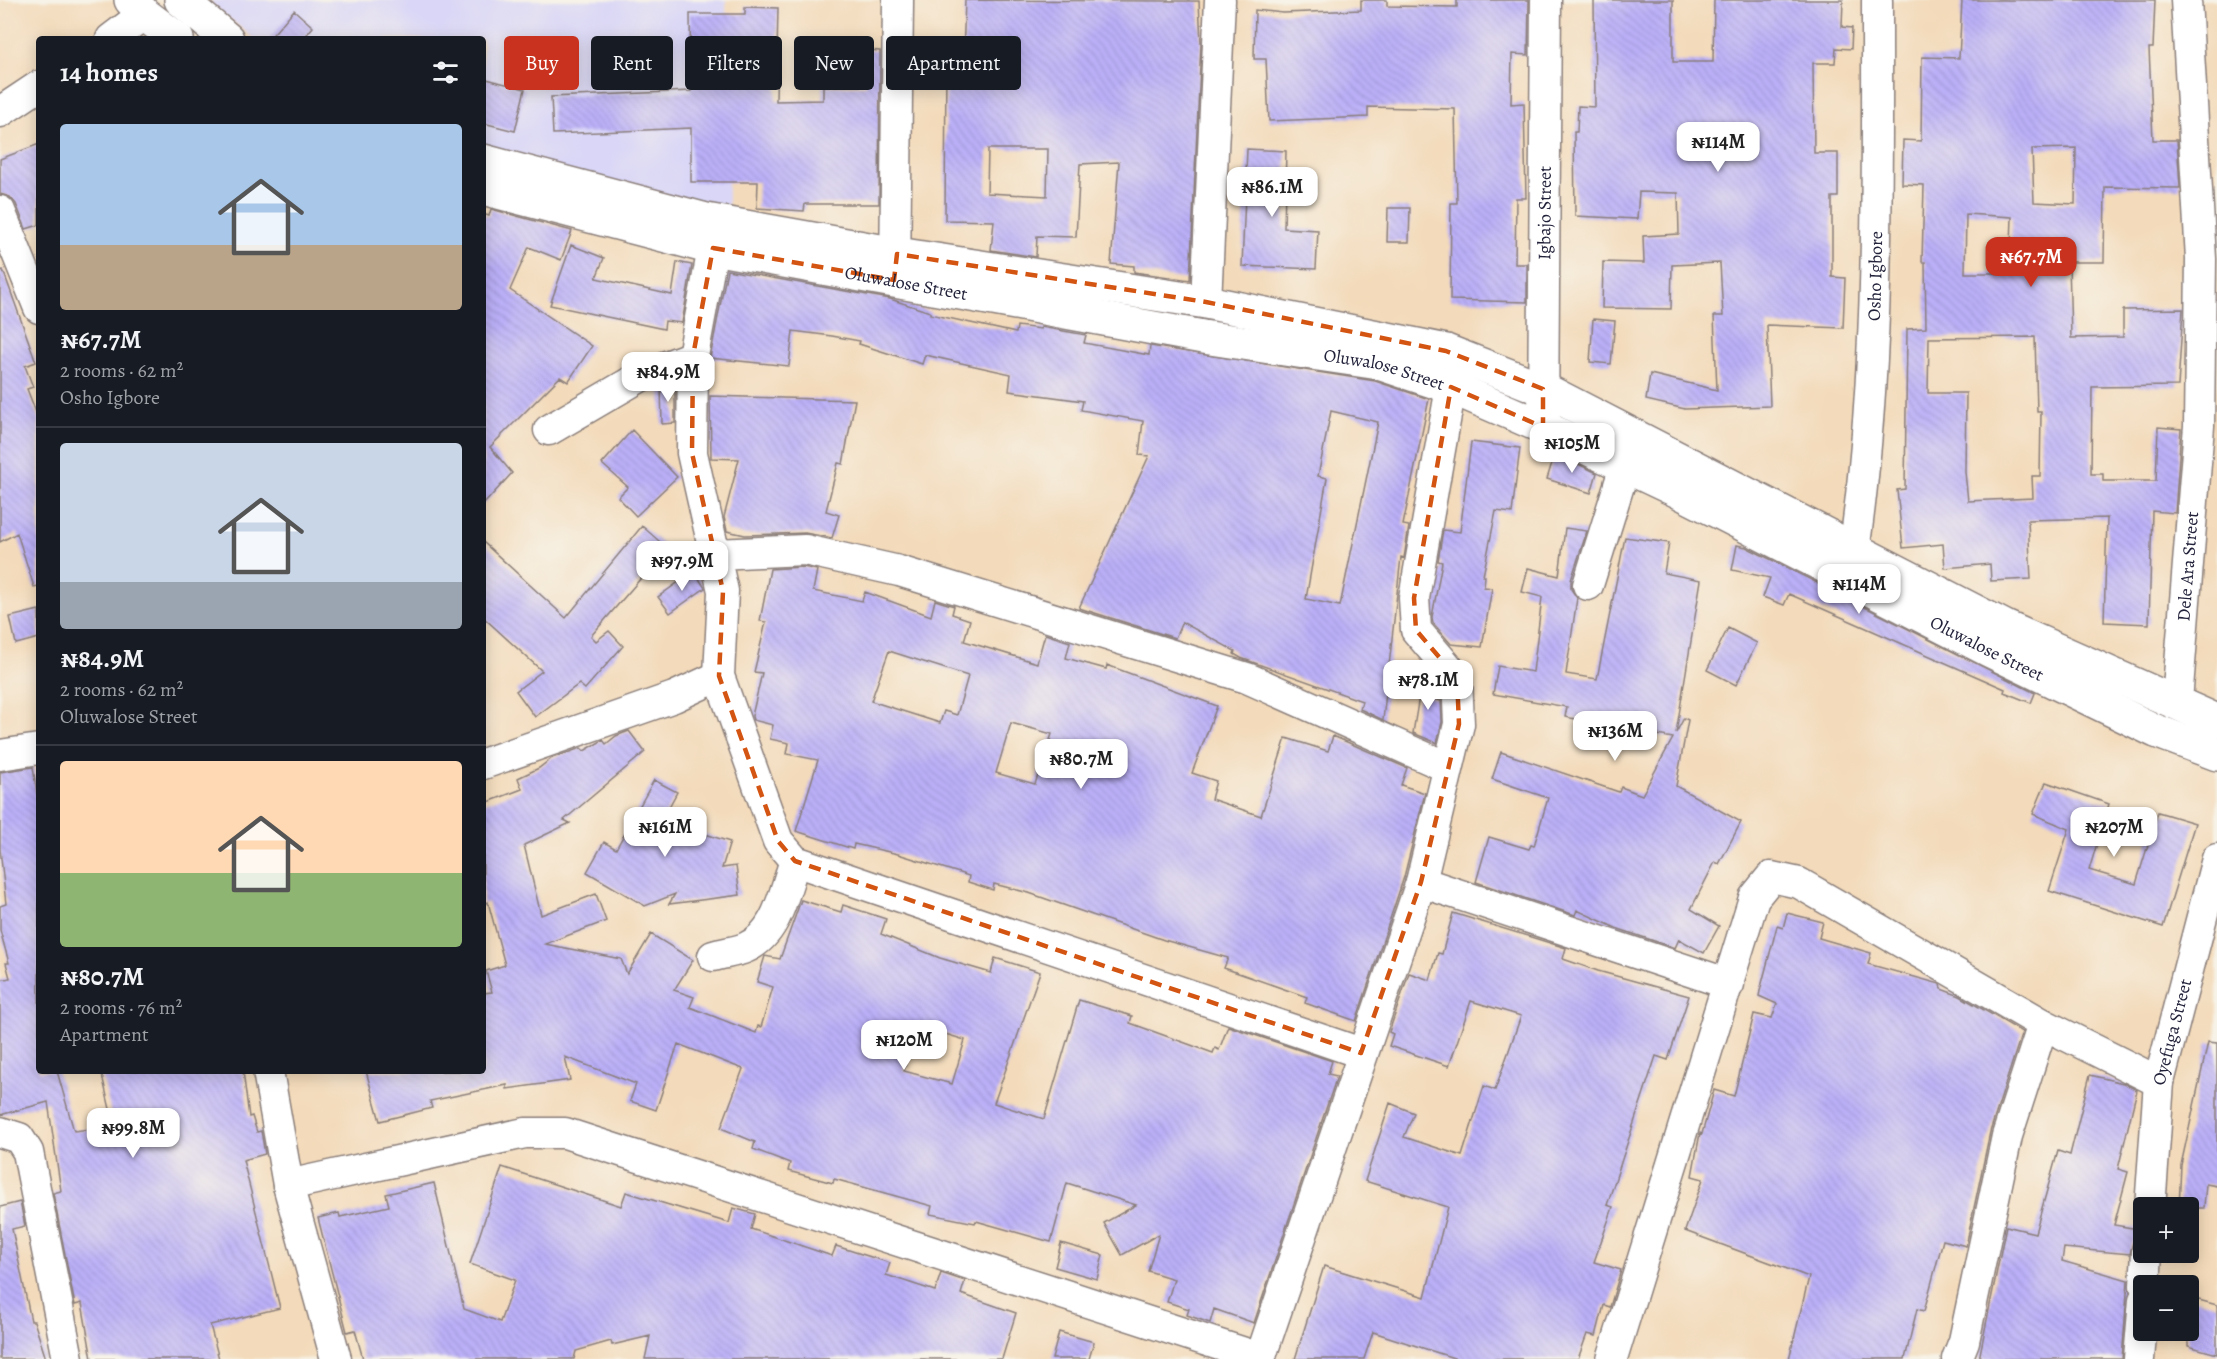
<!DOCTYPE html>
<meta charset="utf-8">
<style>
:root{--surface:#171b24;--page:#242831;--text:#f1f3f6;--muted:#9ea1a6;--line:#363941;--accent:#c8321e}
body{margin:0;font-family:Alegreya,serif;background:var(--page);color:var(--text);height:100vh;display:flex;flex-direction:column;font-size:22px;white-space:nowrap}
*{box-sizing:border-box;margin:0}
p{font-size:20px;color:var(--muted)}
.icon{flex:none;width:33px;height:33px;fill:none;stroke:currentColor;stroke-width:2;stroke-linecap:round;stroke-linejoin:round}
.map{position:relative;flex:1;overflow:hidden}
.panel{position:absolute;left:36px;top:36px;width:450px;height:1038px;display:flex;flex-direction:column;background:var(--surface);border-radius:6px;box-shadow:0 3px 15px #0003}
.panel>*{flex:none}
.top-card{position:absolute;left:504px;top:36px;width:570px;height:54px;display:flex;gap:12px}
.buttons{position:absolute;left:2133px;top:1197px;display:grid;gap:12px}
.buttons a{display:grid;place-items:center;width:66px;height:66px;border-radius:6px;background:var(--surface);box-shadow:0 3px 15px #0003;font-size:30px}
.price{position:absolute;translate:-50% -51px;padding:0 14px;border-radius:12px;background:#fff;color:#222;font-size:20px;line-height:39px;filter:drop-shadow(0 2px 3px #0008)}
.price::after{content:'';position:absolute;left:50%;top:36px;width:18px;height:14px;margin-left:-9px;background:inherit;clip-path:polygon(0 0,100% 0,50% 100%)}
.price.current{background:var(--accent);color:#fff}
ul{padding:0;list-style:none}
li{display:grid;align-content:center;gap:12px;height:318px;padding:0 24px}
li+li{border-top:2px solid var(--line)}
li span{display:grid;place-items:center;height:186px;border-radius:6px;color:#555}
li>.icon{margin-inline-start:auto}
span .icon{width:108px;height:108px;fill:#fffc;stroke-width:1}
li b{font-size:26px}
h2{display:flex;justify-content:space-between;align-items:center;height:72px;padding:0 24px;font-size:26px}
.chip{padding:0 21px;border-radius:6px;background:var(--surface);box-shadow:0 3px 15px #0003;font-size:21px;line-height:54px}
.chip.current{background:var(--accent);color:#fff}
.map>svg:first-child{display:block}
.built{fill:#d9d6f7}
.building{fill:url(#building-back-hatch);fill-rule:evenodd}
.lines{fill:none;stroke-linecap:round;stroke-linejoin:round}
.minor-casing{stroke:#8a7e7a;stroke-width:33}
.tertiary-casing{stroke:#8a7e7a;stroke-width:36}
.minor{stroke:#fff;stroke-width:30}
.tertiary{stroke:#fff;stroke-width:33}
.marked{fill:none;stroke:#d45411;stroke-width:4.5;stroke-dasharray:12 8;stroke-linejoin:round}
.labels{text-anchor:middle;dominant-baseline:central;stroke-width:6;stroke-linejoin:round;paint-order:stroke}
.street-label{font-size:18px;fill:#22223b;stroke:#f7f3e8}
</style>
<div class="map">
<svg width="2217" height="1359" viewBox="0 0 2217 1359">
<defs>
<pattern id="building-back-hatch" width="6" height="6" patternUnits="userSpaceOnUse" patternTransform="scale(1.5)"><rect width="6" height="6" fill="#bbb0f8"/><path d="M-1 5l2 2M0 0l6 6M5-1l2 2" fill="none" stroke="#a097d6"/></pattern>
</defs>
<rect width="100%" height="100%" fill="#f7f3e8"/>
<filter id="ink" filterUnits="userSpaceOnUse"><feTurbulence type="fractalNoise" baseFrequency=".0167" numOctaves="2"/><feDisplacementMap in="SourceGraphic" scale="12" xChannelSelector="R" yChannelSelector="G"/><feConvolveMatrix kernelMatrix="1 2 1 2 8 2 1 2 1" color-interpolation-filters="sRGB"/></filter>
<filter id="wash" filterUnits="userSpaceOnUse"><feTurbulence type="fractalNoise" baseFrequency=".008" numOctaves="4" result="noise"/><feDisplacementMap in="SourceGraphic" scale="24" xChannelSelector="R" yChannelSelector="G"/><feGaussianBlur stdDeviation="1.35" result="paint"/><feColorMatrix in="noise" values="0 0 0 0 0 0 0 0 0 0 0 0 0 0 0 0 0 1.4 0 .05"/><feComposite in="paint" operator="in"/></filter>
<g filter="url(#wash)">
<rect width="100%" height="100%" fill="#f3daba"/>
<path class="built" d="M214 0H726L728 211 483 151V39H255L210 3Z"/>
<g id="blocks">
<path class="building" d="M965 0 1199 1 1201 43 1190 280 1134 272V266L1111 264 1119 162 1080 164 1076 237 1037 236 1036 257 991 250 994 221 945 220 946 57H963ZM988 149H1048L1047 196 987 193Z
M1361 0H1387V6L1457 7V0H1529L1528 55 1512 54 1511 104 1524 103 1526 198H1516L1515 264H1527V302L1450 300 1451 203H1457L1455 109 1368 107V117L1269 121 1266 59H1254L1255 10 1283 13 1361 10Z
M1594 0H1673V62H1713L1714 0H1843L1842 27 1852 28 1851 49 1836 48 1835 63H1813L1814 153H1838V197H1832V277L1845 278 1843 328 1767 325 1770 406 1685 409 1646 400 1650 374 1717 390 1714 316H1723L1720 263 1672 265 1671 309 1602 308 1603 262 1644 263 1643 236 1679 234 1678 193 1639 192 1637 219 1575 216 1574 132H1577L1578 106 1595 107Z
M1962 0H2155L2153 48H2149L2153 140H2177L2180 188 2105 187 2104 262H2069L2071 338 2123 337V310L2183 309 2178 386 2092 387 2091 474H2103V481H2156L2158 427 2181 429 2175 513 2152 511 2149 624 2104 622 2107 518 2028 520 2031 579 1991 581 1990 564 1945 568 1943 544 1903 548 1897 490 1905 489 1907 329 1926 328 1925 262H1922L1924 185 1902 184 1903 140 1921 141 1922 57 1959 58ZM2076 148 2075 204 2034 202 2032 149ZM1966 214 2012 217 2010 273H1965ZM2035 337 2037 412H2041L2040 476H2032L2033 498 1968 501 1965 472 1966 393H1928L1929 338Z
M745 7 778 8 776 101 823 100V86H866L867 50 880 51 879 204H805L804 211 757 208 758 182H691V128L553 134 551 97 691 91 690 14H745Z
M294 10 313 27 303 39H269Z
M483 78 525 89 515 131 483 123Z
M39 144V225L26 229 16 204 10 197 0 194V159Z
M1247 149 1286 151 1284 228 1318 230 1316 269 1242 266Z
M1388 208H1410L1409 242H1387Z
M491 209 572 231 561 260 529 247 510 290 592 346 568 382 560 377 490 447 512 473 483 505V214L489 216Z
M571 245 604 258 596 278 672 295 677 262 692 265 682 323 665 321 664 329 550 305Z
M3 270 36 362 25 366 33 387 27 389 39 420V586L34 587 17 533 0 542V271Z
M727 270 890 299 930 312V314L1016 333 1017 326 1041 329V327L1086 335 1084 343 1149 355 1150 346 1375 381 1429 399 1403 525 1409 526 1404 558 1401 557 1383 720 1360 709 1362 701 1241 658 1234 654 1235 651 1182 622 1175 638 1079 608 1149 456 1139 455 1143 421 1081 410 1083 401 1009 391 1011 374 925 355 922 364 859 344 860 341 832 336 793 331 789 366 710 358ZM1331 411 1378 422 1340 606 1306 599 1327 478 1318 476Z
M1593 319 1615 321 1611 364 1590 362Z
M675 381V423L662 424 661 387Z
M710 396 855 400 843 464 838 463 826 511 839 515 832 538 805 533 745 535 727 531 724 517 739 459 711 458Z
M632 430 677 477 636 516 618 497 628 487 602 464Z
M1471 442 1520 448 1512 513 1496 511 1483 576H1485L1484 587 1492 588 1482 647 1451 644 1433 623 1432 617 1442 562 1438 561 1443 530 1460 532Z
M1555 453 1597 473 1591 493 1547 479Z
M642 526 667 548 591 636 596 641 609 631 623 646 585 689 579 684 535 717 516 691 542 671 483 617V542L566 618Z
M1565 528 1587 531 1571 580V589L1577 598 1566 674 1597 679 1625 537 1669 543 1664 573 1701 580 1676 733 1684 718 1688 720 1676 786 1741 822 1719 864 1715 862 1691 909 1719 926 1704 953 1679 939 1675 948 1616 928 1577 910 1575 915 1476 882 1489 837 1529 849 1531 845 1534 846 1548 798 1492 779 1501 752 1619 792 1621 787 1642 795 1673 738 1565 717 1567 707 1493 694 1498 666 1533 672 1542 597 1522 592 1528 568 1559 576Z
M1737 545 1746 547 2035 693 2031 703 2004 692 2005 689 1789 594 1784 605 1763 597 1770 578 1732 570Z
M803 567 817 570 813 591 862 601 865 592 931 616 935 600 954 606 952 614 970 620 964 641 1037 663 1045 634 1070 642 1066 658 1106 669 1107 665 1217 706 1192 773 1216 781 1211 799 1261 816 1286 738 1328 751 1333 736 1407 768 1401 785 1425 793 1404 877 1356 1021 1305 1003 1307 997 1224 968 1228 958 1164 940 1029 893 994 884 993 890 968 882 969 876 898 854 854 844 853 849 796 831 818 760 787 754 789 743 770 739 773 725 753 720 752 716 762 673 754 672 766 622 760 621 770 569ZM889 651 968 676 957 715 944 711 940 723 871 701ZM1011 723 1052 734 1035 784 996 773Z
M694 571 705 588 670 613 658 597Z
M39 610V638L16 644 10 617Z
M1728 628 1757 643 1736 685 1707 670Z
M1424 666 1436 681 1430 697 1441 701 1442 722 1437 743 1413 733Z
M629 731 645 752 564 820 570 823 524 845 541 915 596 894 606 921 545 944 621 959 627 974 651 934 693 960 674 990 694 997 690 1007 756 1033 758 1026 761 1027 773 987 757 982 765 956 780 959 801 900 841 912 843 905 886 919 881 934 940 958 991 973 995 958 1040 972 994 1103 1044 1119 1079 1000 1132 1016 1130 1023 1213 1053 1215 1048 1219 1050 1228 1026 1332 1061 1328 1074 1337 1076 1254 1323 1214 1309 1210 1323 1187 1315 1189 1309 1167 1302 1174 1279 1148 1271 1159 1234 1122 1255 1104 1223 1136 1205 1067 1183 1051 1242 976 1221 975 1223 930 1214 932 1206 834 1179 833 1183 788 1171 790 1163 753 1149 755 1142 721 1128 743 1069 678 1044 656 1110 630 1101 636 1084 565 1057 570 1080 507 1089V1085L430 1101 432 1108 380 1121 366 1071H483V993L492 992 486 971 505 965 488 902 483 904V804L522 789 518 778 539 768 552 758 581 748 584 751 603 740 606 744 616 736ZM916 1025 965 1040 952 1084 904 1071Z
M33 767 39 808V1071H57L74 1131 114 1126 101 1071H243L249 1117 252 1116 257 1132 261 1131 265 1154 243 1160 280 1308 210 1325 219 1359H92L82 1303 75 1305 53 1193 61 1191 48 1102 0 1115V980L10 978 6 963H9L0 930V906L6 904 0 849V772Z
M654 780 677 792 662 820 730 842 722 868 736 866 740 895 669 904 675 894 645 906 587 872 604 842 616 849Z
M2046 782 2109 804 2089 870 2136 884 2158 812 2195 823 2163 927 2049 891 2069 829 2033 814Z
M1453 913 1566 948 1563 959 1598 971 1689 996 1668 1060 1656 1056 1607 1205 1613 1207 1594 1262 1621 1270 1610 1307 1604 1305 1596 1336 1587 1334 1578 1359H1457L1373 1332 1364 1359H1295L1324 1266 1425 1297 1448 1207 1365 1181 1390 1103 1414 1113 1404 1137 1462 1156 1484 1086 1495 1090 1521 1016 1471 1001 1449 1066 1389 1046 1393 1034 1389 1032 1409 973 1430 980 1438 953 1442 954Z
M1787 913 1823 922 1819 938 1871 953 1868 964 1940 984 1941 989 1960 996 2022 1032 1990 1132 1966 1246 1943 1240 1924 1311 1917 1309 1905 1359H1789L1809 1277 1685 1231 1703 1179 1692 1176 1700 1133 1702 1134 1714 1090 1734 1096 1754 1014 1772 1018 1777 1004 1759 996 1760 991 1777 926 1783 928Z
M2208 1042 2217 1043V1186L2206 1184 2204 1208H2179L2181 1165Z
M2090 1075 2123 1083 2137 1090 2118 1169 2128 1172 2114 1225 2144 1230V1236L2133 1242 2130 1254 2064 1248 2062 1261 2128 1280 2122 1359H1979L2006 1226 2035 1233 2058 1151 2070 1155Z
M502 1167 621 1206 626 1192 729 1223 733 1208 755 1214 751 1229 832 1256 836 1246 890 1263 886 1275 935 1291 941 1273 965 1281 961 1294 1016 1313 1002 1359H645L650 1336 612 1345 611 1341 576 1351 574 1359H363L355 1330 347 1332 318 1218 339 1213 340 1217 389 1206 386 1194 434 1183 464 1309 500 1322 515 1280 470 1264Z
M20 1202 25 1226 12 1229 31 1321H34L46 1359H0V1207Z
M1061 1243 1103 1255 1097 1279 1055 1267Z
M2188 1297 2217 1305V1354L2188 1346Z
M1059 1332 1094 1342 1089 1359H1052Z"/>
</g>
</g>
<g filter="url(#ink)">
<use href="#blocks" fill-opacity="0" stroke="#8a7e7a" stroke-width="1.5"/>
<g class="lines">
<defs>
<g id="minor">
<path d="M111 39 144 14"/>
<path d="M0 112 39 86"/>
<path d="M0 211 39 308"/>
<path d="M713 248 693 356 692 453 723 591 719 676 778 841 795 861 1361 1053"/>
<path d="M895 277 898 0"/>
<path d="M1206 302 1220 0"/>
<path id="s1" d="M1543 427 1546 0"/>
<path d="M549 430 643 375 693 356"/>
<path id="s2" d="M1854 551C1880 369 1877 184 1877 0"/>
<path d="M716 554 805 550 899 571 1247 678 1447 767"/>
<path d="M1588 585 1625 466"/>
<path id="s3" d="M2177 701 2199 426 2201 259 2186 0"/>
<path d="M0 755 39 749"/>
<path d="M483 764 674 697 719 676"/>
<path d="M1421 882 1729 984"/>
<path d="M713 956C723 953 735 952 745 948 778 934 784 891 795 861"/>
<path d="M268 1071 288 1185 336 1359"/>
<path d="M0 1132 19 1138 28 1152 68 1359"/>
<path d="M288 1185 525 1133H565L1260 1358"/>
<path id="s4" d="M2150 1208 2159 1082 2217 859"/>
<path d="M2145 1286 2147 1252"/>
<path d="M1260 1359 1421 882 1459 724 1457 678 1416 630 1414 598 1451 387"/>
<path d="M1612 1359 1754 898 1771 877 1799 883 2043 1024 2159 1082"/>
<path d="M1957 1359 1964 1341 2007 1136 2043 1024"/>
<path d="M2139 1359 2144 1300"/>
</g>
<g id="tertiary">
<path d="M131 0 144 14 177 39"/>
<path d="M181 0 227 39"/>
<path d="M483 161 706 220 897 254 1206 302 1446 351 1543 389 2005 627 2217 721"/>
<path id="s5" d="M483 188 713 248 1203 337 1379 363 1451 387 1543 427 1676 490 1989 650 2156 731 2217 754"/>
</g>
</defs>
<use href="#minor" class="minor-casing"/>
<use href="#tertiary" class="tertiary-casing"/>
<use href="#minor" class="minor"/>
<use href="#tertiary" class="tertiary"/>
</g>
</g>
<path class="marked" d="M713 248 894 280 897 254 1206 302 1446 351 1543 389V427L1451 387 1414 598 1416 630 1457 678 1459 724 1421 882 1361 1053 795 861 778 841 719 676 723 591 692 453 693 356Z"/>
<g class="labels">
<g class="street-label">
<text stroke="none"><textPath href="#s1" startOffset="214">Igbajo Street</textPath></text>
<text stroke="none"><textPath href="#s2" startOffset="276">Osho Igbore</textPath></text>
<text stroke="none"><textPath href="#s5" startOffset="434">Oluwalose Street</textPath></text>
<text stroke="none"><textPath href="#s5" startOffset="920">Oluwalose Street</textPath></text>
<text stroke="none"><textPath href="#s3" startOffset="135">Dele Ara Street</textPath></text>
<text stroke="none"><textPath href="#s5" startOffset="1586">Oluwalose Street</textPath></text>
<text stroke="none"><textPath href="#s4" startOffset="178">Oyefuga Street</textPath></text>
</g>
</g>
</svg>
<div class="buttons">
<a>+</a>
<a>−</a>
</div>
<b class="price" style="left:1718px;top:173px">₦114M</b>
<b class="price" style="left:1272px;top:218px">₦86.1M</b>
<b class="price current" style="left:2031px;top:288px">₦67.7M</b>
<b class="price" style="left:668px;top:403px">₦84.9M</b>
<b class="price" style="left:1572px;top:474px">₦105M</b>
<b class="price" style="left:682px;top:592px">₦97.9M</b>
<b class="price" style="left:1859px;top:615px">₦114M</b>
<b class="price" style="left:1428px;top:711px">₦78.1M</b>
<b class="price" style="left:1615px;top:762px">₦136M</b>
<b class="price" style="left:1081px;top:790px">₦80.7M</b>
<b class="price" style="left:665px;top:858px">₦161M</b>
<b class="price" style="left:2114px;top:858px">₦207M</b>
<b class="price" style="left:904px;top:1071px">₦120M</b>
<b class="price" style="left:133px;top:1159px">₦99.8M</b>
<div class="top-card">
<a class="chip current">Buy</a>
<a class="chip">Rent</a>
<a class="chip">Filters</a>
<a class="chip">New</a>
<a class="chip">Apartment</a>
</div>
<section class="panel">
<h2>14 homes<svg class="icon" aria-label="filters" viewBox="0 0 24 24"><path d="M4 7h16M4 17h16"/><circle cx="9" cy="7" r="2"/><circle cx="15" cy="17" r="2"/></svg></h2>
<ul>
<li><span style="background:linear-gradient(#a9c7e8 65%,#b9a48a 0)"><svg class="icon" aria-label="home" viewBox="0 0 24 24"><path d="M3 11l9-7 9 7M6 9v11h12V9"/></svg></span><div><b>₦67.7M</b><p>2 rooms · 62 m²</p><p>Osho Igbore</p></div></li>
<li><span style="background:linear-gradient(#c9d6e8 75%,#9aa5b1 0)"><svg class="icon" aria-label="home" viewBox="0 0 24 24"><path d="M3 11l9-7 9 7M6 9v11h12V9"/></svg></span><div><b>₦84.9M</b><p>2 rooms · 62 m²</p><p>Oluwalose Street</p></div></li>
<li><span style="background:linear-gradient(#ffd9b3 60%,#8fb573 0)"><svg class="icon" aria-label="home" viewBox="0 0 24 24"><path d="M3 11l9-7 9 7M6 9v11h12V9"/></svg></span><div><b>₦80.7M</b><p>2 rooms · 76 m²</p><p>Apartment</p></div></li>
</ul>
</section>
</div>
